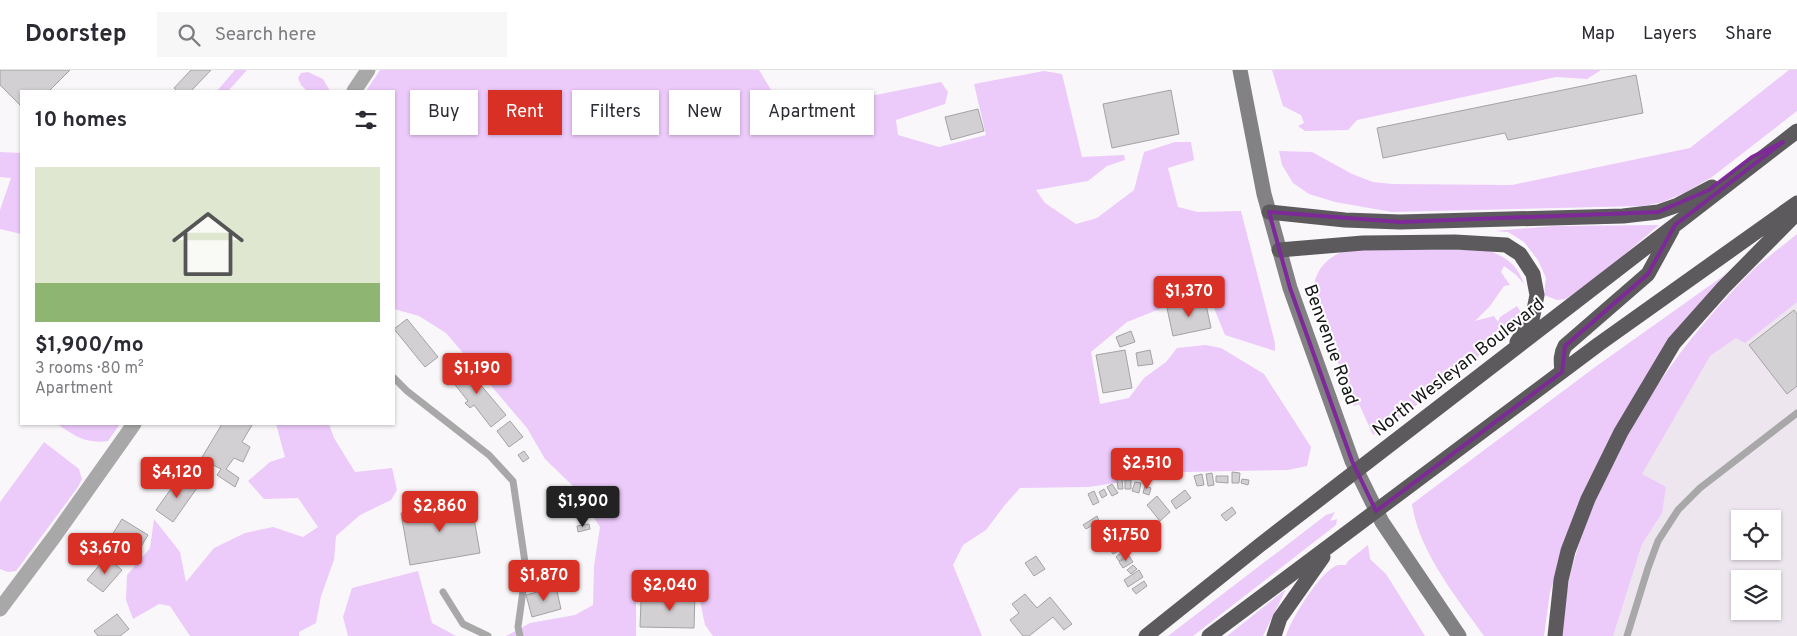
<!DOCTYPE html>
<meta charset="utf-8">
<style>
:root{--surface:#fff;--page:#f7f7f7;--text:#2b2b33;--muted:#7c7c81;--line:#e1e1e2;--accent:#d93025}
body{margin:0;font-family:Overpass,sans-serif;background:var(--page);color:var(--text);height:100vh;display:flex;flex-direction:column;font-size:19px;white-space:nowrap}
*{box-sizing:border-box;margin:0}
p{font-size:16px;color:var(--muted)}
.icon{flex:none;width:28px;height:28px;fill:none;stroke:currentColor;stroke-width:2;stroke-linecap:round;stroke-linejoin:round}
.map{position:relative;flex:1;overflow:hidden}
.sheet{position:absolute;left:20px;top:20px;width:375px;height:335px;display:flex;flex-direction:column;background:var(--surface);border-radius:0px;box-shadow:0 1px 4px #0004}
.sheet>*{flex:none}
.guide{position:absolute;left:410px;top:20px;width:475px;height:45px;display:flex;gap:10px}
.controls{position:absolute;left:1731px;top:440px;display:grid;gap:10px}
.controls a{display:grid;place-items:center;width:50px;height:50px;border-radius:0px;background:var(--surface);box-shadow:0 1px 4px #0004;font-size:25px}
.price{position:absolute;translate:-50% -42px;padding:0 11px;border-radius:5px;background:var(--accent);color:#fff;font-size:16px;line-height:32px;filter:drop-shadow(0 1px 2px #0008)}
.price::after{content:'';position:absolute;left:50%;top:30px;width:15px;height:11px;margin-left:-8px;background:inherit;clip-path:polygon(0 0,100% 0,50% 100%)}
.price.selected{background:#222;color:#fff}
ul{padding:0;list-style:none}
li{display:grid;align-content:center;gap:10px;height:265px;padding:0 15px}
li+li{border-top:1px solid var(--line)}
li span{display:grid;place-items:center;height:155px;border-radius:0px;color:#555}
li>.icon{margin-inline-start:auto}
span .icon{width:90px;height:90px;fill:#fffc;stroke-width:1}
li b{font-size:21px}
h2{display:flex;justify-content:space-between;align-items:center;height:60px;padding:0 15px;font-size:21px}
.tag{padding:0 18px;border-radius:0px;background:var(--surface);box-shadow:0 1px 4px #0004;font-size:18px;line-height:45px}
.tag.selected{background:var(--accent);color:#fff}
header{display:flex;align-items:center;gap:30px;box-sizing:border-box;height:70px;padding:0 25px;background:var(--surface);border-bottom:1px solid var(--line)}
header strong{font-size:24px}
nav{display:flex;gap:28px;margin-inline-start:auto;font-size:18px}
.search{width:350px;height:45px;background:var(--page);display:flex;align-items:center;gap:12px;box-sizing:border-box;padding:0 18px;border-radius:0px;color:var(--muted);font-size:19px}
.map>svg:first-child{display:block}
.built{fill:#ede6ef;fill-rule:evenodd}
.green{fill:#eccafa}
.building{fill:#d3d0d4;stroke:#a4a2a5}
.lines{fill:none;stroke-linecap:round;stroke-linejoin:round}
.service{stroke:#a9a8a9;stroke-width:7}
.tertiary{stroke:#a9a8a9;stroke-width:15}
.secondary{stroke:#828183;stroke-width:15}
.trunk{stroke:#5c5a5c;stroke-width:15}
.marked{fill:none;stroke:#7d2998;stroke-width:4;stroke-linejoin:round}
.labels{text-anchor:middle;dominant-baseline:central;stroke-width:4;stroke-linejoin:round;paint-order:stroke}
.street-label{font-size:18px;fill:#161516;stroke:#fff}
</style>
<header>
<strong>Doorstep</strong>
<div class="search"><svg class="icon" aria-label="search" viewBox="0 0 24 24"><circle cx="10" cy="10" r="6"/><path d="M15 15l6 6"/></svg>Search here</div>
<nav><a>Map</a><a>Layers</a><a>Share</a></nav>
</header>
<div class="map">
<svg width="1797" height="566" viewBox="0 0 1797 566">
<rect width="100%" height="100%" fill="#faf7fb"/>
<path class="built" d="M1797 164V566H1560L1580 471 1679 284 1718 238 1754 199ZM1740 449H1772V481H1740ZM1740 509H1772V541H1740Z"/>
<path class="green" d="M235 0H247L228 21H217Z
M380 0H759L776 28 815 37 941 12 948 22 945 34 896 50 898 65 939 77 986 65 974 14 1044 1 1062 4 1082 87 1124 85 1125 90 1107 96 1088 111 1036 120 1045 133 1076 154 1097 148 1134 120 1144 82 1175 72H1191L1194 90 1168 98 1178 137 1198 142 1241 141 1275 273V281L1225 265 1209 226 1180 231 1127 252 1091 282 1100 334 1129 328 1144 308 1166 292 1177 278 1206 275 1221 278 1264 304 1311 377 1307 396 1288 400 1185 402 1089 417 1020 418 1004 436 986 460 963 475 953 495 982 566H713L705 555 697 516H665L663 527 636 530V566H506L530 553 575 545 593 535 594 496 600 457 573 416 545 389 527 358 446 263 419 246 394 239V21H366Z
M1272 0H1601L1587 9 1556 7 1357 50 1348 60 1305 61 1298 56 1304 53 1301 45 1283 36Z
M1789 0H1797V41L1712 107 1686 122 1663 132 1643 136 1392 142 1335 132 1309 124 1293 113 1282 95 1279 81 1312 82 1352 104 1373 112 1392 114 1512 115 1690 78Z
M308 2 323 9 330 21H307L301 15 298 8 301 3Z
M0 82 21 83V164L0 159V140L11 108 0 107Z
M1659 155 1591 213 1566 229 1557 230 1544 225 1546 208 1538 190 1524 172 1508 162 1495 161 1554 156Z
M1797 164V232L1745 273 1736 268 1710 286 1642 404 1666 417 1662 443 1642 474 1613 566H1560C1562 551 1563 535 1566 521 1594 400 1665 287 1753 200 1767 187 1783 176 1797 164Z
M1349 180H1488C1507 188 1517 194 1524 214L1516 205 1504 196 1501 202 1510 215 1504 216 1490 236 1475 251 1494 246 1498 252 1500 247 1517 236 1522 244 1504 268 1470 292 1408 342 1373 365 1359 334 1354 336 1318 238C1317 233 1314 228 1314 223 1312 202 1329 184 1349 180Z
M1740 194 1673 265 1580 432 1550 522 1544 566H1484C1457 528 1419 482 1412 434L1598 295Z
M57 354H120L108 371C85 374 75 366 57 354Z
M276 354H329L334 368 355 402 392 398 397 420 391 430 360 445 336 466 334 490 321 526 316 553 299 562V566H190L170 536 159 534 133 549 126 530 127 505 150 478 154 449 180 482 186 512 214 478 245 463 273 457 303 467 318 457 298 428 264 429 248 411 270 392 285 387Z
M44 372 79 399 82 409 78 417 16 501 8 502 0 499V432Z
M1335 442 1330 451 1337 449 1336 455 1193 566H1168L1326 445Z
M1368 475 1370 489 1386 504 1425 566H1286C1291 549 1321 500 1338 495 1341 495 1344 495 1346 495L1348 491Z
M418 501 432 553 456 566H348L343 547 352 518Z
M1286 519 1263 566H1227Z"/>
<path class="building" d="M0 0H70L49 21H21V36L0 15Z
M191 0H211L191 21H177L174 18Z
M1636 5 1643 43 1508 70 1505 63 1383 88 1377 58Z
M1171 20 1179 64 1112 78 1103 34Z
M978 39 984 61 951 70 945 47Z
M1205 230 1211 258 1173 266 1167 238Z
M1794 240 1797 244V316L1787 324 1749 275Z
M407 249 438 287 425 297 394 259Z
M1131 261 1135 272 1120 277 1116 267Z
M1125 280 1132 318 1103 323 1096 285Z
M1150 280 1153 294 1138 296 1136 283Z
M463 294 506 345 491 357 474 335 470 338 465 333 468 331 448 306Z
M510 351 523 367 509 377 497 361Z
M222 354H250L252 355 242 372 250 377 243 392 234 388 226 399 239 408 235 417 217 405 221 399 201 389Z
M524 381 529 388 523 392 518 385Z
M1232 402 1240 403 1239 413H1232Z
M1212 403 1214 415 1208 416 1206 404Z
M1202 404 1204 415 1197 416 1194 406Z
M180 406 197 418 173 452 156 440Z
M1216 406H1228V413L1216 412Z
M1122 409 1123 419H1118L1117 410Z
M1242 409 1249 410 1248 415 1241 413Z
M1125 410H1131V419H1125Z
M1135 412 1141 413 1139 423 1132 421Z
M1112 414 1118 423 1112 426 1107 417Z
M1145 416 1151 418 1149 425 1143 423Z
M1104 419 1107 425 1102 428 1099 422Z
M1185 420 1191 428 1176 439 1171 431Z
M1094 421 1099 432 1093 435 1088 424Z
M1157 426 1170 442 1160 451 1147 435Z
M471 431 480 483 410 495 401 443Z
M1232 437 1236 443 1226 451 1221 445Z
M1097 446 1099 451 1086 459 1083 455Z
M122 449 148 465 133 490 107 473Z
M589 454 590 459 578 462 577 456Z
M1108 459 1112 464 1100 473 1096 468Z
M1114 467 1116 472 1109 476 1107 471Z
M1118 474 1121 479 1113 484 1110 480Z
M1122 482 1126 486 1119 491 1116 487Z
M1036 486 1045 499 1034 506 1025 493Z
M1129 486 1133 492 1123 498 1119 492Z
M106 487 122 500 103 522 87 510Z
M1133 495 1137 499 1131 504 1127 500Z
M1139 500 1143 507 1128 517 1124 510Z
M1144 511 1147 516 1136 524 1132 519Z
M556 517 561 539 532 547 526 525Z
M668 523H695L694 558 640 557 641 531 668 532Z
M1025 524 1037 538 1050 527 1072 554 1064 560 1053 547 1029 566H1023L1010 550 1019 543 1012 534Z
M117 544 129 559 120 566H98L94 561Z"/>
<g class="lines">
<path class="service" d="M394 308 407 321 489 385 513 411 526 499 518 557 520 566
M443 522 463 554 488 566
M1627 566 1648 498 1658 471 1678 440 1700 418 1797 343"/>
<path class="tertiary" d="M354 21 368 0
M0 539 54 467 134 354"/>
<path class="secondary" d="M1240 0 1264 124 1290 218 1352 391 1382 452 1459 566"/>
<path class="trunk" d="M1269 142 1345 150 1400 152 1623 146 1658 142 1678 135 1712 117
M1279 180 1363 173 1455 172 1506 175 1520 184 1533 204 1537 225 1532 250 1517 272
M1562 302C1561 291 1560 285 1565 276L1648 204 1672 160
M1146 566 1260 475 1797 61
M1209 566 1599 274 1797 133
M1274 566 1280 548 1323 487
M1555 566 1561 510 1568 481 1588 429 1621 362 1674 273 1723 218 1797 143"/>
</g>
<path class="marked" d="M1783 72 1675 155 1648 204 1565 276 1562 302 1376 441 1352 391 1290 218 1269 142 1400 152 1658 142 1709 120 1752 87Z"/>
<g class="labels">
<g class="street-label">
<text transform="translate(1330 275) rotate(70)">Benvenue Road</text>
<text transform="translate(1459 298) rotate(-38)">North Wesleyan Boulevard</text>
</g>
</g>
</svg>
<div class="controls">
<a><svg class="icon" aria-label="locate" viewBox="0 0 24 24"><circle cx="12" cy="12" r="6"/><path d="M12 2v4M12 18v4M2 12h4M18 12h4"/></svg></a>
<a><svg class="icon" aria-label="layers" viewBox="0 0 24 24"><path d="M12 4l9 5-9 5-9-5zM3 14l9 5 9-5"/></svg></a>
</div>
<b class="price" style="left:1189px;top:248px">$1,370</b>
<b class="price" style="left:477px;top:325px">$1,190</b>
<b class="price" style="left:1147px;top:420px">$2,510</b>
<b class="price" style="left:177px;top:429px">$4,120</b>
<b class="price selected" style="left:583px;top:458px">$1,900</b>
<b class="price" style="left:440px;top:463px">$2,860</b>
<b class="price" style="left:1126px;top:492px">$1,750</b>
<b class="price" style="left:105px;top:505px">$3,670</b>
<b class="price" style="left:544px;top:532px">$1,870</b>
<b class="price" style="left:670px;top:542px">$2,040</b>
<div class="guide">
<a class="tag">Buy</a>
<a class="tag selected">Rent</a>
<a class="tag">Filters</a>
<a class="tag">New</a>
<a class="tag">Apartment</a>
</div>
<section class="sheet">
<h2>10 homes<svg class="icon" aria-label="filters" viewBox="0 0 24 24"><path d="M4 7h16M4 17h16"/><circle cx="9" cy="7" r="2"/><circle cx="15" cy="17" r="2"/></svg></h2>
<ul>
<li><span style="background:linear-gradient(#dfe7d0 75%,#8fb573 0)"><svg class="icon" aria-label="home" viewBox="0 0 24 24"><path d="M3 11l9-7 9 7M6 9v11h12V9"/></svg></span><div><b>$1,900/mo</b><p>3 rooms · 80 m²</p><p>Apartment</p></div></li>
</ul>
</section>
</div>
